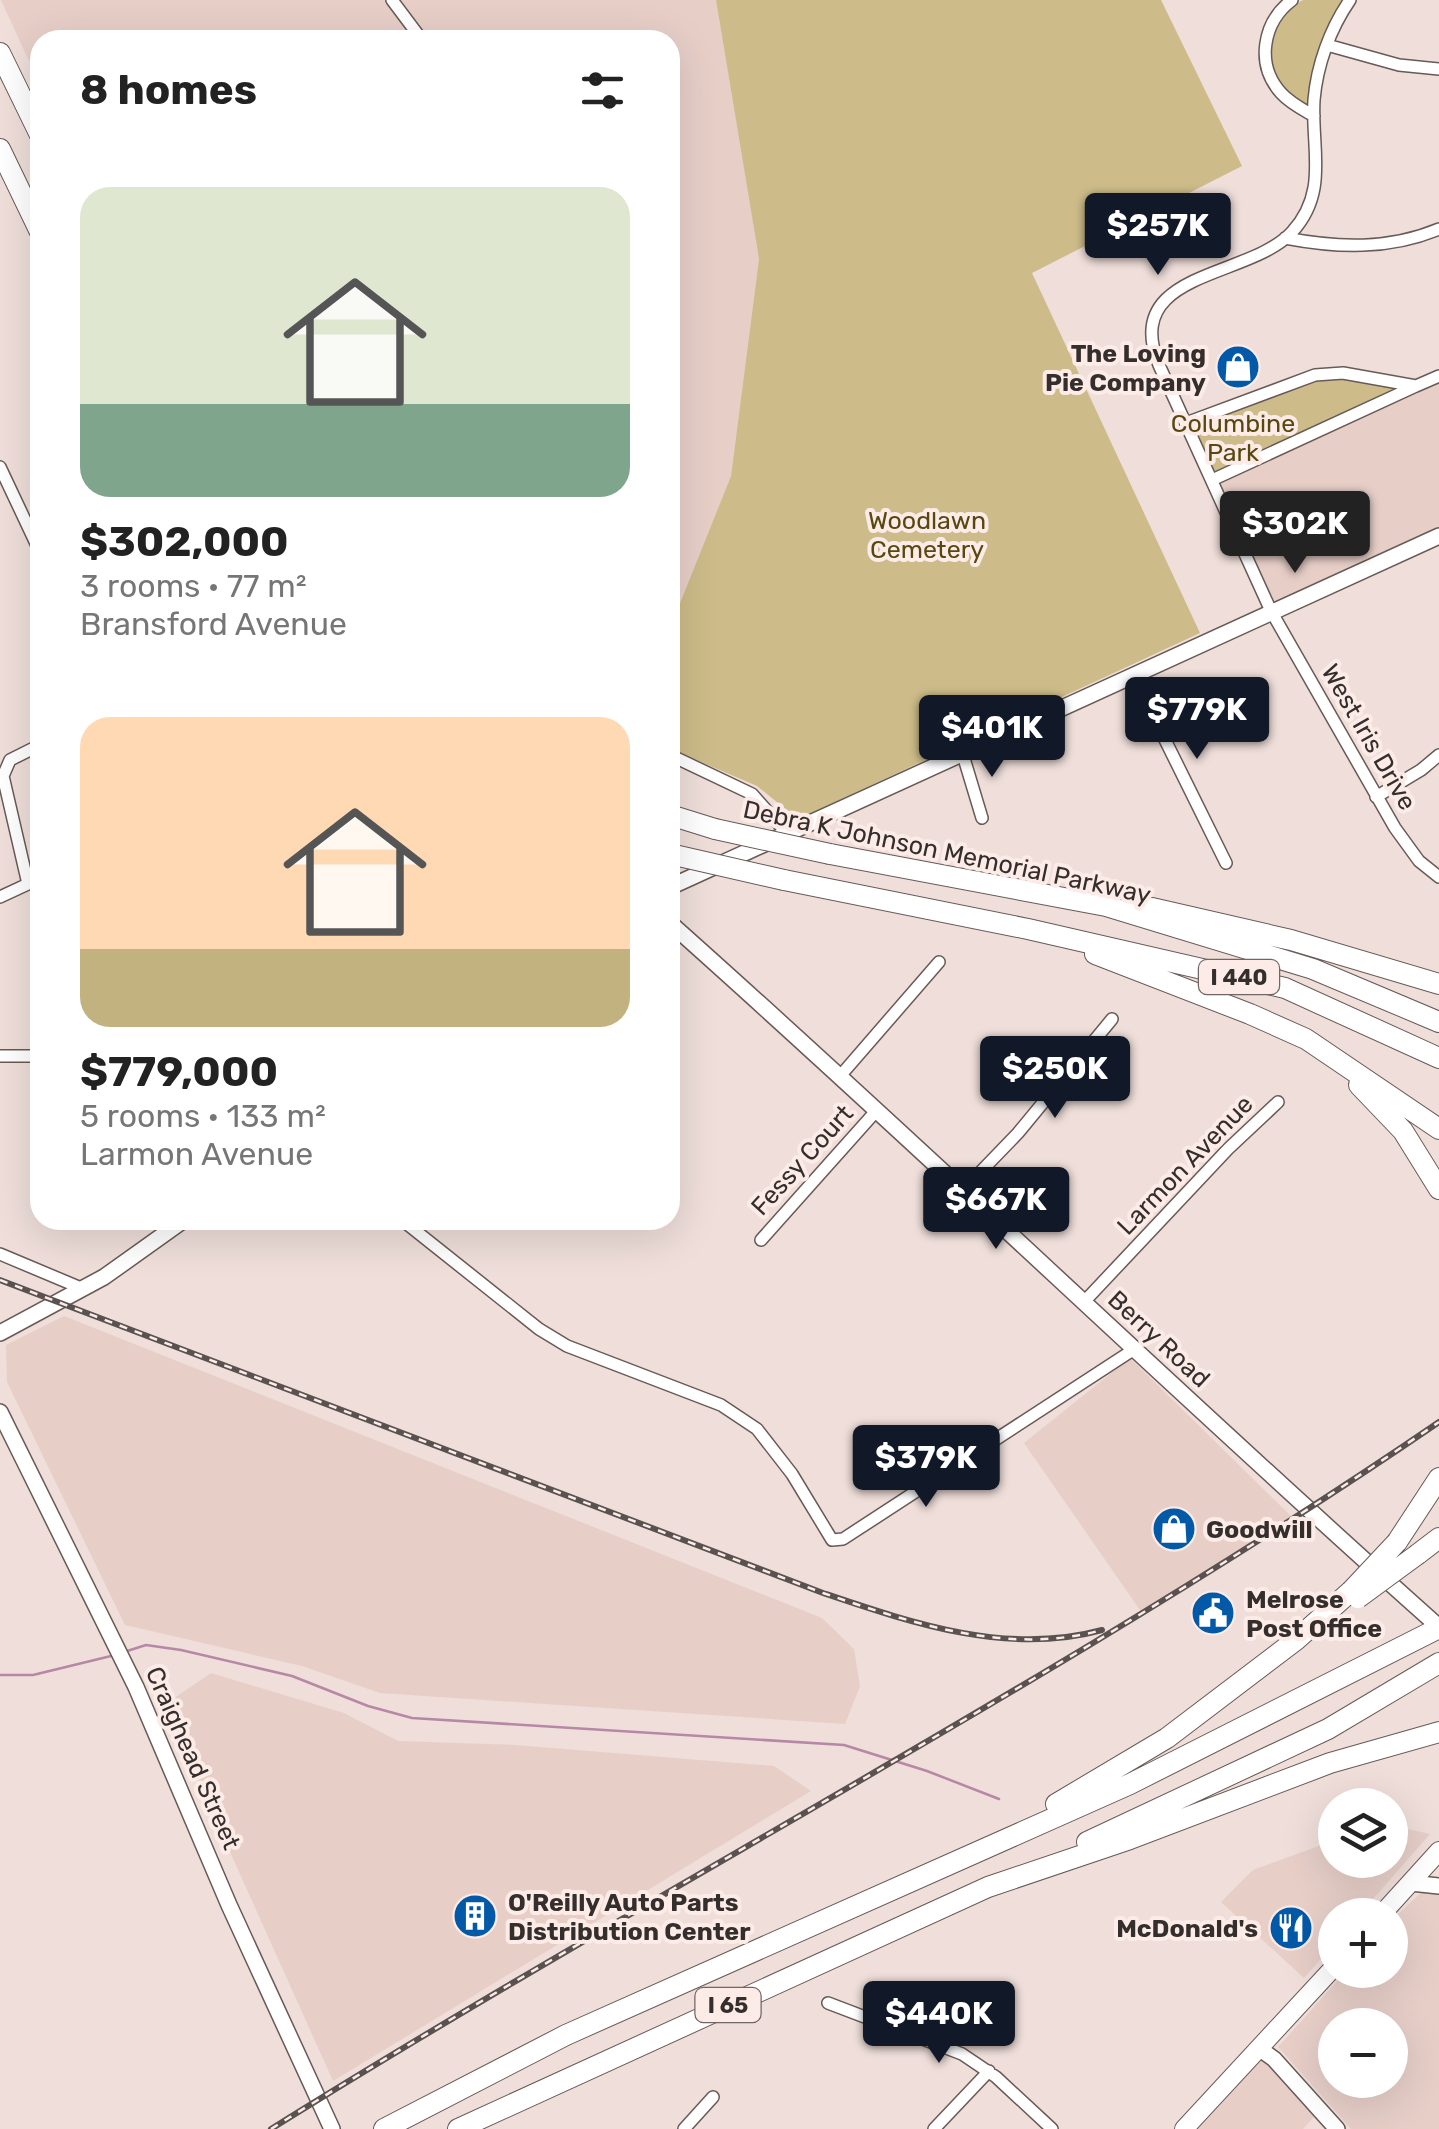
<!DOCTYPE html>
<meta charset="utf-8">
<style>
:root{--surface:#fff;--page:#f6f6f6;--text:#222;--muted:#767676;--accent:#111827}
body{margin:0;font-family:Rubik,sans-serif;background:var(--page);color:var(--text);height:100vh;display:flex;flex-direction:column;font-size:38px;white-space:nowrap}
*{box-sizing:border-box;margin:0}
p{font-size:32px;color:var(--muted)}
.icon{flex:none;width:55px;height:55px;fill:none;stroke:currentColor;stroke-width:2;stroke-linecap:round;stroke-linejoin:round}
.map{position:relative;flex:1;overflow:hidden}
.side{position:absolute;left:30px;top:30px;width:650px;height:1200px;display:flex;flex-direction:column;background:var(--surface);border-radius:30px;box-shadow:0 10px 40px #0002}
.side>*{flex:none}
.tools{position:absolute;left:1318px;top:1788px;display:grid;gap:20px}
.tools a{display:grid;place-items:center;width:90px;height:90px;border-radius:50%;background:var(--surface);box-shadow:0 10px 40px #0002;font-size:50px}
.price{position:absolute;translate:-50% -85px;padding:0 22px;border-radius:10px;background:var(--accent);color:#fff;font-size:32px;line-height:65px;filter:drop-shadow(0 2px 5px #0008)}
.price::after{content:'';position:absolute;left:50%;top:60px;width:30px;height:22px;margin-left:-15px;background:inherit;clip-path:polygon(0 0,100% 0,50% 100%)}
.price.current{background:#222;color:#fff}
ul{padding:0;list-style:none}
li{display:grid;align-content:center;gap:20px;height:530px;padding:0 50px}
li span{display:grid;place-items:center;height:310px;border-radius:30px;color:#555}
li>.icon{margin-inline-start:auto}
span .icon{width:180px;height:180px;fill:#fffc;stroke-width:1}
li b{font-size:42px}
h2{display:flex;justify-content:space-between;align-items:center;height:120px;padding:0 50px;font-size:42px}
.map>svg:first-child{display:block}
.built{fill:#e7cfc8;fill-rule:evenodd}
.green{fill:#cdbc89}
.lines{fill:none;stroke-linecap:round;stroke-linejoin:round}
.stream{stroke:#b688a6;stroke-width:2.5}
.street-casing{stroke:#685a56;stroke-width:14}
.secondary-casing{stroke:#685a56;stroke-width:18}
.primary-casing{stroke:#685a56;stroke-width:20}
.highway-casing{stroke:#685a56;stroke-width:22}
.street{stroke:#fff;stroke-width:11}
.secondary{stroke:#fff;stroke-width:15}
.primary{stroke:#fff;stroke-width:18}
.highway{stroke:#fff;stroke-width:20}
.rail-casing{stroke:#5a5250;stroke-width:6}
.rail{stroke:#fcebe6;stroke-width:2.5;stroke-dasharray:8;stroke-linecap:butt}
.highway-bridge-casing{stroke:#685a56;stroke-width:22;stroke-linecap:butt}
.highway-bridge{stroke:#fff;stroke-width:20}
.labels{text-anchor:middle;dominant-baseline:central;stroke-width:8;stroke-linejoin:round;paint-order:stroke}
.shield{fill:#fcebe6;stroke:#706764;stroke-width:2.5}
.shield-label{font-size:22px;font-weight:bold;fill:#342e2c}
.poi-label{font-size:25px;font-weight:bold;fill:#342e2c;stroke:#fcebe6;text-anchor:start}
.park-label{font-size:25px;fill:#584810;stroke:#fcebe6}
.street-label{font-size:25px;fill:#342e2c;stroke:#fcebe6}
</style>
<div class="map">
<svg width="1439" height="2129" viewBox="0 0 1439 2129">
<rect width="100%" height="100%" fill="#efded9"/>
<path class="built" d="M1 0H716L759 259 731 476 670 628V40H40V85Z
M1439 376V536L1271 611 1212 480Z
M64 1316 822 1618 854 1649 860 1686 845 1724 380 1693 302 1666 125 1625 7 1382 6 1345Z
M1130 1358 1295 1520 1142 1613 1024 1443Z
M211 1673 344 1713 398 1741 515 1745 774 1766 811 1791 333 2081 164 1705Z
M1390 1825 1430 1834 1359 1915H1335V1943L1304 1978 1221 1902 1253 1870 1335 1840V1860H1390Z
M1429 1885 1439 1886V2129H1351L1278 2047 1347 1970H1390V1922ZM1335 2025H1390V2080H1335Z
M1260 2049 1320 2110 1303 2129H1184Z"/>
<path class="green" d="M716 0H1161L1242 166 1032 273 1200 633 798 819 757 786 678 752 670 737V628L731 476 759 259Z
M1303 0H1344L1306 106C1262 83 1258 24 1303 0Z
M1315 375 1416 386 1212 480 1186 423Z"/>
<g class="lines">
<path class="stream" d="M124 1652 146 1645 181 1650 292 1676 368 1706 412 1718 844 1745 927 1771 999 1799
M0 1675H33L111 1656"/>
<defs>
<path id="street" d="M392 0 422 40
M1292 0C1263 22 1255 64 1281 93 1290 103 1302 109 1314 116
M1350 0C1330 29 1317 65 1314 100 1311 148 1329 192 1292 232 1249 279 1120 270 1159 365L1271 611 1395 828 1419 861 1439 877
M1327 45 1399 65 1439 69
M1285 238C1338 248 1389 250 1439 229
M1186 423 1315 375 1343 373 1416 386 1439 376
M0 467 40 552
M1212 480 1416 386
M1134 677 1226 863
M40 745 10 760 3 776 28 884 40 879
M670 755 752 794 786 832
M963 755 982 818
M1376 797 1421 770 1439 755
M0 897 28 884
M0 1056H40
M841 1075 939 962
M963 1190 1018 1133 1112 1019
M402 1220 539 1329 567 1346 721 1405 757 1429 792 1474 832 1540 843 1539 1133 1350
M761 1240 877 1110
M0 1254 81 1288
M1083 1303 1228 1149 1278 1102
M828 2003 962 2054 996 2077 1052 2129
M684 2129 713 2097
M934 2129 989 2071"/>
<path id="secondary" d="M670 887 1439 536
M670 923C930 1154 1179 1396 1439 1627
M0 1333 104 1277 184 1220
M0 1412 136 1687 229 1905 332 2129
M1411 1883 1439 1886
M1260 2049 1274 2059 1337 2129"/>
<path id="primary" d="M1381 1915 1439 1851
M1184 2129 1335 1966"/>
<path id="highway" d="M0 53 40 135
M0 149 40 232
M670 815 715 829
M830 854 1106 906 1313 969 1439 1022
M784 880 1028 929 1285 988 1439 1058
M1152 908 1291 940 1439 984
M1095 954 1250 1014 1306 1039 1439 1129
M1359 1085 1403 1131 1439 1189
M1397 1542 1439 1478
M1418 1554 1439 1538
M1056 1804 1167 1738 1296 1640 1351 1591
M1087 1842 1328 1729 1439 1663
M384 2129 566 2035 1130 1784 1439 1628
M458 2129 988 1887 1130 1839 1330 1763 1439 1732"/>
</defs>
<use href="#street" class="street-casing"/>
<use href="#secondary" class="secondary-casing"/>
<use href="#primary" class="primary-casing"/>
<use href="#highway" class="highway-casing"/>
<use href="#street" class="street"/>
<use href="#secondary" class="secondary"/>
<use href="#primary" class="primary"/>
<use href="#highway" class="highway"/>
<defs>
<path id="rail" d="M0 1280 823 1593C912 1623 1007 1656 1102 1630
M271 2129C657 1888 1063 1679 1439 1422"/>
</defs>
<use href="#rail" class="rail-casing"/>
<use href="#rail" class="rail"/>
<defs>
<path id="highway-bridge" d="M715 829 830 854
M670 854 784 880
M1351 1591 1397 1542
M1358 1598 1418 1554"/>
</defs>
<use href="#highway-bridge" class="highway-bridge-casing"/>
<use href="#highway-bridge" class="highway-bridge"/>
</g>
<defs>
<symbol id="shop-disc" viewBox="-11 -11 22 22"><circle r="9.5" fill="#0259a7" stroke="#fcebe6"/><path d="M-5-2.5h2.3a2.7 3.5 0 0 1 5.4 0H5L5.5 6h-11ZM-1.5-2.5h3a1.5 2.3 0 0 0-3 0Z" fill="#fff"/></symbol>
<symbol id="civic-disc" viewBox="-11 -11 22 22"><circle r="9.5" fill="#0259a7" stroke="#fcebe6"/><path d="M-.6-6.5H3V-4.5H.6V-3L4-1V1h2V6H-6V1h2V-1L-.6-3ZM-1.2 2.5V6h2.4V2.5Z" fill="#fff"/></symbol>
<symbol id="building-disc" viewBox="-11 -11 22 22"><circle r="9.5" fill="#0259a7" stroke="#fcebe6"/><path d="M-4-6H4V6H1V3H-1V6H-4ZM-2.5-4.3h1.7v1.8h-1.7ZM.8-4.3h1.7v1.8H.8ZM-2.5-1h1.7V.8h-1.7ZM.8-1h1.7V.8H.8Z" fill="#fff"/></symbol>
<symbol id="restaurant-disc" viewBox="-11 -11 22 22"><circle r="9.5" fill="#0259a7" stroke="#fcebe6"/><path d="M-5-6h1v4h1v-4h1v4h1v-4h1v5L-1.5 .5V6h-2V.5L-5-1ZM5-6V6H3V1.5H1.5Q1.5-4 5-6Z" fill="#fff"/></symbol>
</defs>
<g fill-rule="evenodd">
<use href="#shop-disc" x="1213" y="342" width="50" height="50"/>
<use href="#shop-disc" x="1149" y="1504" width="50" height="50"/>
<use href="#civic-disc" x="1188" y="1588" width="50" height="50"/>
<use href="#building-disc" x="450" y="1891" width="50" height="50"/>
<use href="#restaurant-disc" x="1266" y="1903" width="50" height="50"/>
</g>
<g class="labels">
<g class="shield">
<rect x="1199" y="960" width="80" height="34" rx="8"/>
<rect x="695.5" y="1988" width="65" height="34" rx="8"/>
</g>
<g class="shield-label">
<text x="1239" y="977">I 440</text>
<text x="728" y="2005">I 65</text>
</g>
<g class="poi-label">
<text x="1206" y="353" text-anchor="end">The Loving<tspan x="1206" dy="29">Pie Company</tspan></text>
<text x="1206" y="1529">Goodwill</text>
<text x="1246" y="1599">Melrose<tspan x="1246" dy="29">Post Office</tspan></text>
<text x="508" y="1902">O'Reilly Auto Parts<tspan x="508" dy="29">Distribution Center</tspan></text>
<text x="1258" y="1928" text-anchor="end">McDonald's</text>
</g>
<g class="park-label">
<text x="1233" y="423">Columbine<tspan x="1233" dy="29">Park</tspan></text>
<text x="927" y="520">Woodlawn<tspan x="927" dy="29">Cemetery</tspan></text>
</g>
<g class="street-label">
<text transform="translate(1369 737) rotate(60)">West Iris Drive</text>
<text transform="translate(947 852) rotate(12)">Debra K Johnson Memorial Parkway</text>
<text transform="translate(802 1160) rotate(-48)">Fessy Court</text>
<text transform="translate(1185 1165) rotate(-46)">Larmon Avenue</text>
<text transform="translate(1159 1339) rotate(43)">Berry Road</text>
<text transform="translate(193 1758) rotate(66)">Craighead Street</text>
</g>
</g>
</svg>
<div class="tools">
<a><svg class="icon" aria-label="layers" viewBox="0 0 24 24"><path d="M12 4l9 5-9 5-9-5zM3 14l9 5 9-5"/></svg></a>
<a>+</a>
<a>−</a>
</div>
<b class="price" style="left:1158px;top:278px">$257K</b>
<b class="price current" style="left:1295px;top:576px">$302K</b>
<b class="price" style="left:1197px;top:762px">$779K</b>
<b class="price" style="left:992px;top:780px">$401K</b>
<b class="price" style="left:1055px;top:1121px">$250K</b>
<b class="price" style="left:996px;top:1252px">$667K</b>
<b class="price" style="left:926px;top:1510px">$379K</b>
<b class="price" style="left:939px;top:2066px">$440K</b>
<section class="side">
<h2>8 homes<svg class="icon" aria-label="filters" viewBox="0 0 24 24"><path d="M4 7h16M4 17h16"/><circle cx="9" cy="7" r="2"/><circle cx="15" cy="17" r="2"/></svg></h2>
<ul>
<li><span style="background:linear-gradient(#dfe7d0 70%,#7fa58c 0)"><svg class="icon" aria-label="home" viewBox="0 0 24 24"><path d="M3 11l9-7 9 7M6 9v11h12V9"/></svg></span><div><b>$302,000</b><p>3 rooms · 77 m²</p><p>Bransford Avenue</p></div></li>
<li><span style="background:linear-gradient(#ffd9b3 75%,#c2b280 0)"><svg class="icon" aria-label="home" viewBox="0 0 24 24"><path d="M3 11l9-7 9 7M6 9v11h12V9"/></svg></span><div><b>$779,000</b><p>5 rooms · 133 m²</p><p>Larmon Avenue</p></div></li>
</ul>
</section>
</div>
